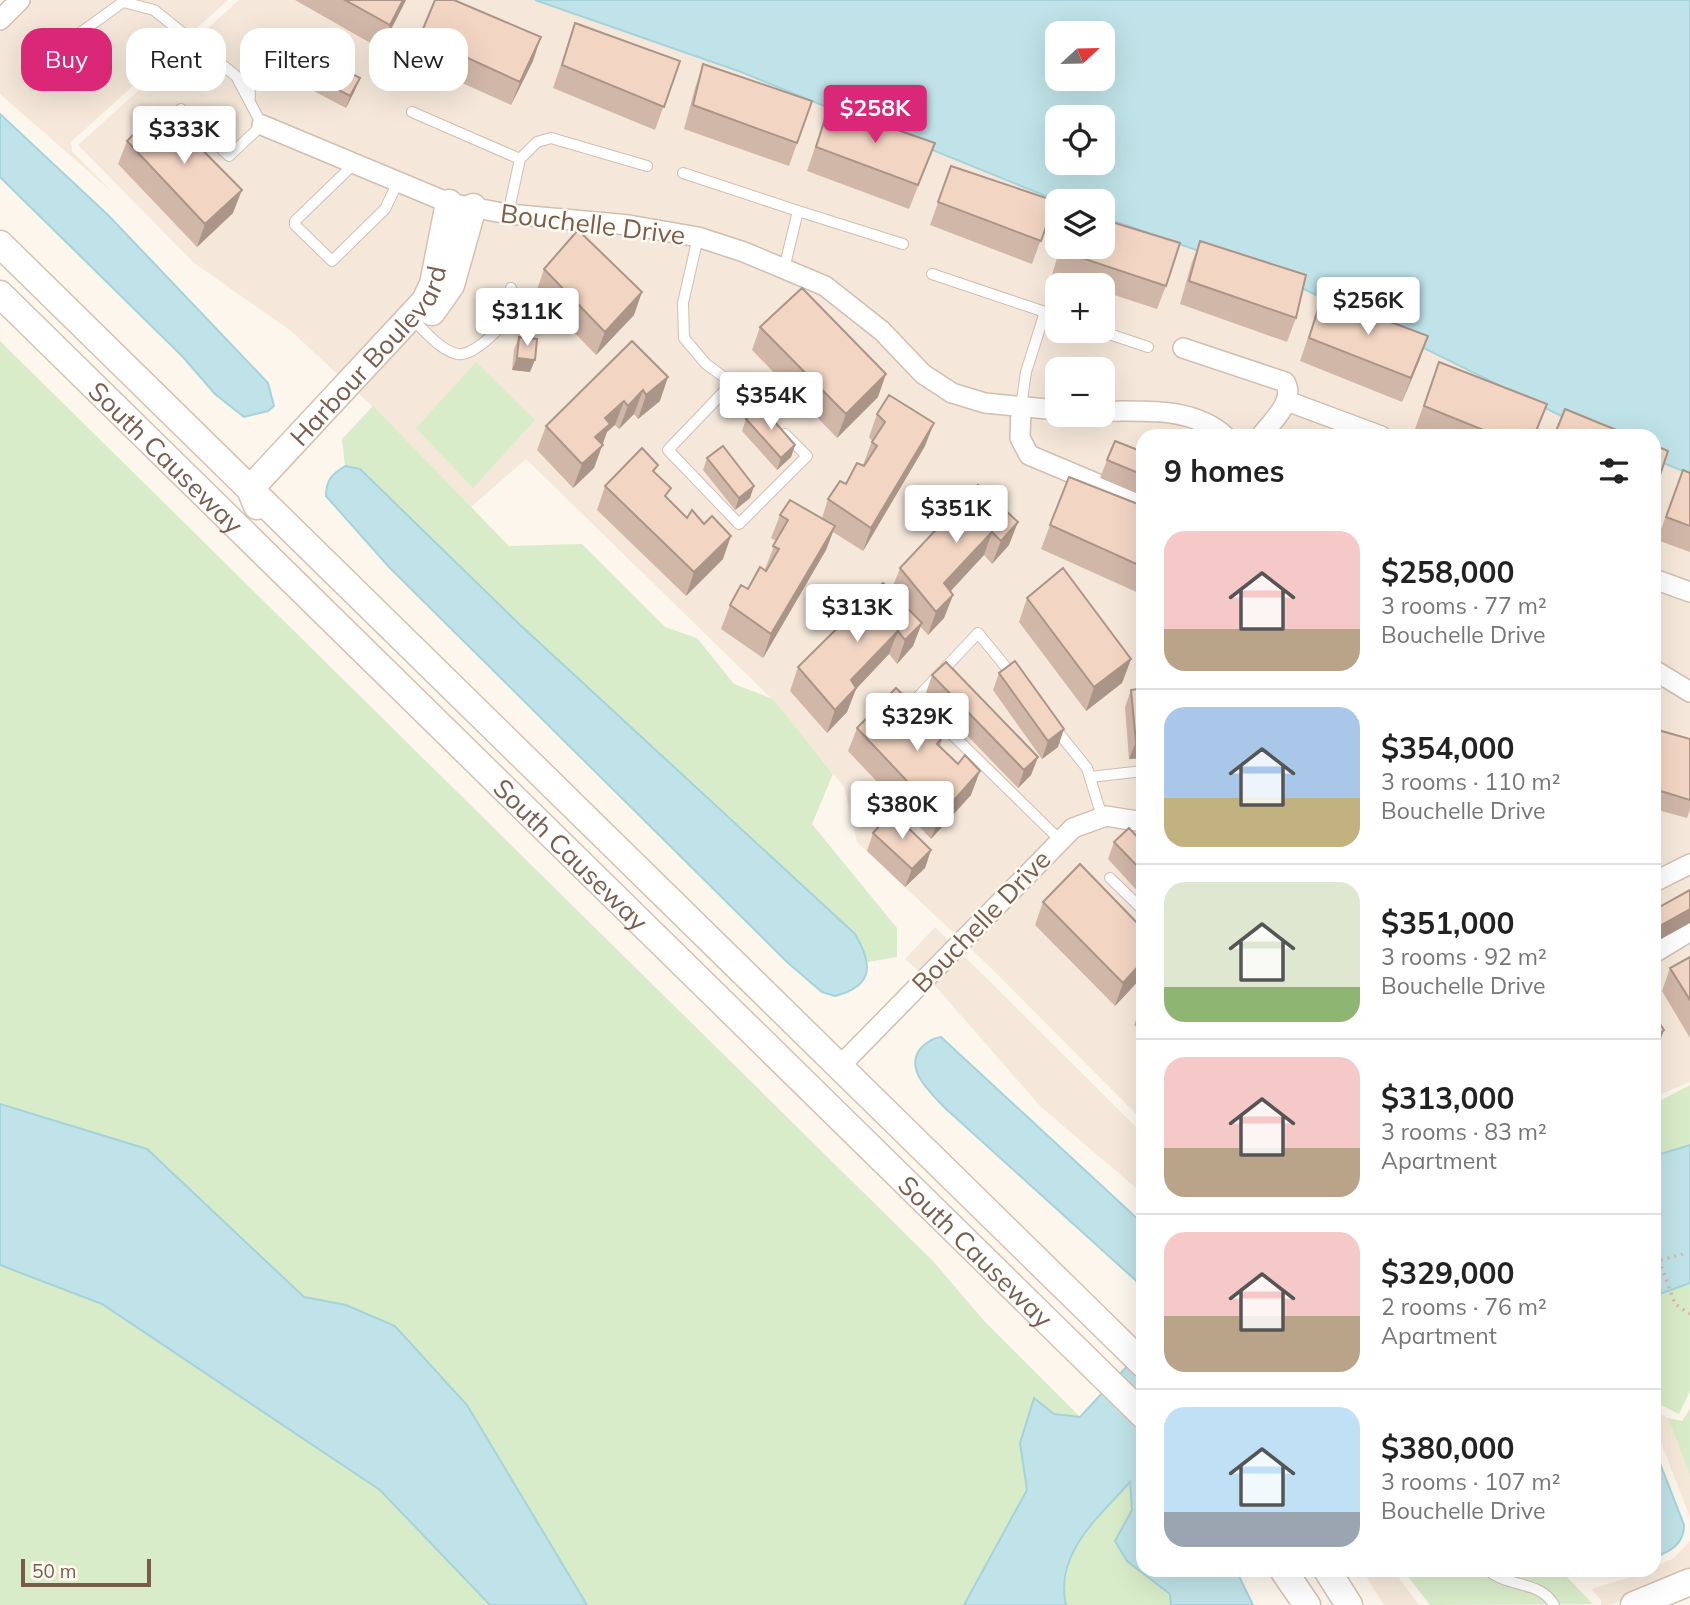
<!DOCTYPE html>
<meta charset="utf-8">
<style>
:root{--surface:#fff;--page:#f6f6f6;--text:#222;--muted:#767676;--line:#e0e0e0;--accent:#db2777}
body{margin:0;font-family:Mulish,sans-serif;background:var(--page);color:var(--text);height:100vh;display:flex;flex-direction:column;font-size:26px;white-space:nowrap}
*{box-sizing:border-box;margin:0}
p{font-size:23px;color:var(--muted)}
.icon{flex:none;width:38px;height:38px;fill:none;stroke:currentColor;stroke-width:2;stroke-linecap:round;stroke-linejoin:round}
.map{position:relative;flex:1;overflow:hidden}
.details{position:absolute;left:1136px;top:429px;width:525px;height:1148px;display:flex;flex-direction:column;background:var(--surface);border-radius:21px;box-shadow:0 7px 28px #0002}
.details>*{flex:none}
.banner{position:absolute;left:21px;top:28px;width:665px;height:63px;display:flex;gap:14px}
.needle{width:46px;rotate:68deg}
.buttons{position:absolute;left:1045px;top:21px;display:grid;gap:14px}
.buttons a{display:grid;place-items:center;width:70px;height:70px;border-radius:14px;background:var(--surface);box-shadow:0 7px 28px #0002;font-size:35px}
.scale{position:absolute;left:21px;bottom:18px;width:130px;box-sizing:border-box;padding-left:7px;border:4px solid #7a5c4d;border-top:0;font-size:19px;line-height:24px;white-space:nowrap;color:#7a5c4d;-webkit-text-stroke:5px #fffaf3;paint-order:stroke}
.price{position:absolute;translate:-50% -60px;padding:0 16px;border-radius:7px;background:#fff;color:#222;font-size:23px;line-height:46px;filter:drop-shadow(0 2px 4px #0008)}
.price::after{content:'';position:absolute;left:50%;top:42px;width:21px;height:16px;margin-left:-10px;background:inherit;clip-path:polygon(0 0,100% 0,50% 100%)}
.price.active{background:var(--accent);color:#fff}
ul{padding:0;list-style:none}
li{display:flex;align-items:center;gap:21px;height:175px;padding:0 28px}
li+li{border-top:2px solid var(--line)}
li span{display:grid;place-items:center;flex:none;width:196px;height:140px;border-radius:21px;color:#555}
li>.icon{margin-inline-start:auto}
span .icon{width:84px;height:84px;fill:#fffc;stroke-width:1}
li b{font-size:30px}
h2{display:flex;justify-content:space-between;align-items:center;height:84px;padding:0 28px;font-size:30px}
.chip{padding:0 24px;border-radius:21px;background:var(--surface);box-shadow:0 7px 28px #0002;font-size:24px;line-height:63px}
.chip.active{background:var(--accent);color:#fff}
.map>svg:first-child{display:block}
.residential{fill:#f5e8da;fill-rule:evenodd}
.green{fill:#d8ecc9}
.water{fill:#bfe3e8;stroke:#a5d3da;stroke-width:2;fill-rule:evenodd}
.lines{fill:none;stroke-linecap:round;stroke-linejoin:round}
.lane-casing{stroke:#d1beb0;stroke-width:12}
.street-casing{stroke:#d1beb0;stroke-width:22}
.secondary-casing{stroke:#d6c0b0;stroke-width:29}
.path{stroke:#d9b8a5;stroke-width:3.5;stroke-dasharray:2 5;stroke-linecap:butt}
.lane{stroke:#fff;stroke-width:10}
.street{stroke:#fff;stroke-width:19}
.secondary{stroke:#fff;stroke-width:26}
.wall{fill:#d1b7a8}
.shaded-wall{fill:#aa9588}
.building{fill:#f3d5c3;stroke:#aa9588;stroke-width:2}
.labels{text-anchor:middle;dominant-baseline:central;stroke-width:5;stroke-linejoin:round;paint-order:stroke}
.street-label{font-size:26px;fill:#7a5c4d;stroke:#fffaf3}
</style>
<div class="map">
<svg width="1690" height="1605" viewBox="0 0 1690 1605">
<rect width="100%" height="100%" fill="#fdf6ec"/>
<path class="residential" d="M30 0H228L71 142 72 151 113 193 0 94V31Z
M239 0H539L775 86 1058 201 1057 247H1102L1103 217 1302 288 1602 436H1143V1121L992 969 857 842 844 787 772 699 526 459 471 507 373 407 291 331 194 263 78 145ZM1057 285H1102V331H1057ZM1057 369H1102V415H1057Z
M1654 458 1690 474V1082L1654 1097Z
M935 927 1143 1134V1194L1041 1107 937 988 905 959Z
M1654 1410 1668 1418 1690 1475V1517L1654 1425Z
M1690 1541V1573L1611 1605H1601V1600L1591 1589 1654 1570V1567L1674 1558Z
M1362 1570H1393L1419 1605H1384Z"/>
<path class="green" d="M0 341 933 1261 985 1322 1080 1417 1054 1414 1035 1398 1020 1443 1027 1490 964 1605H587L467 1405 346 1305 304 1297 147 1149 0 1104Z
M476 362 535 420 473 488 416 428Z
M373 406 509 546 582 544 665 627 697 638 734 684 773 699 833 774 812 824 897 928V957L868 962 854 934 517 622 360 469 345 466 342 439Z
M1690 1085V1145L1654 1156V1104Z
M0 1265 102 1304 380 1490 490 1605H0Z
M1690 1283V1391L1679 1414 1659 1404 1654 1393V1296Z
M1690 1409V1475L1668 1418 1682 1421Z
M1130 1481 1132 1510 1127 1561 1170 1594 1171 1605H1066L1063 1593 1072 1548Z
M1403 1570H1560L1593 1604 1430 1605Z"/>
<path class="water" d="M535 0H1690V474L1654 459V436H1602L1298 286 1103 217 1102 201H1058L741 72ZM1057 33H1102V79H1057ZM1057 117H1102V163H1057Z
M0 114 109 216 268 383 274 406 268 411 244 417 215 394 183 357 0 177Z
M345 466 360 469 517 622 855 934C873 964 874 986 835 996L822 992 787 962 389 567 326 496C326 480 332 474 345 466Z
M941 1037 1143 1224V1287L945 1108C931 1093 902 1068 922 1047 928 1041 933 1038 941 1037Z
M0 1104 147 1149 304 1297 346 1305 395 1326 467 1405 587 1605H490L380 1490 102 1304 0 1265Z
M1690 1145V1283L1654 1296V1156Z
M1143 1349V1570H1236L1253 1605H1171L1170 1594 1127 1561 1115 1541 1132 1510 1130 1482C1099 1517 1054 1553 1066 1605H964L1027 1490 1020 1443 1034 1398 1054 1414 1080 1417Z
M1654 1448 1684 1525C1684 1545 1670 1551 1654 1558Z"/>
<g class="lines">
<defs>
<path id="lane" d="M48 56 123 2 154 10 236 76 262 125 229 156 181 109
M250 97C248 72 250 55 264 34L275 35 329 65
M412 112 520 159 508 214
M520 159 537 142 551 138 647 166
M355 163 295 221V225L332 261 385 209 398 182
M683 173 798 211
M698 237 683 303 684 338 706 364 732 383 766 416
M784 269 798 211 903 244
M932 274 1045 312
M411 318C424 329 440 351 458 354 473 357 507 324 511 310 513 304 511 295 511 288
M1100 331 1148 347
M732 383 668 450 739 524 807 456 785 434
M1021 407 1026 372 1045 312 1057 316
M1014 677 978 633 916 699 1060 840
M1054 727 1087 768 1102 817
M1090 777 1143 771
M1110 878 1143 910
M1488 1570C1508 1588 1540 1580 1554 1605"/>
<path id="street" d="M0 20 20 0
M262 125 449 203 508 214 629 225 698 237 744 252 825 286 882 331 923 374 952 393 985 403 1057 410
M1183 348 1285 382C1296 401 1272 421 1261 436
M1287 401 1381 436
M1021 407 1020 438 1029 455 1143 503
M1102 411C1144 412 1192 406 1225 436
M1654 579 1690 592
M1654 670 1690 692
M1654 882 1690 864
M1654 953 1690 931
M839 1067 1073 828 1106 816 1143 822"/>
<g id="secondary">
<path d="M0 244 1143 1364"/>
<path id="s1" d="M0 294 1143 1415"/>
<path d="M432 312 451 285 473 207"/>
<path id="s2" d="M257 506 250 489 425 301 433 284 449 203"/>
<path d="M1283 1570 1307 1605"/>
<path d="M1327 1570 1349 1605"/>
<path d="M1634 1605 1690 1582"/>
</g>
</defs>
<use href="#lane" class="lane-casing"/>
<use href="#street" class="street-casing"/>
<use href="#secondary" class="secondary-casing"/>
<path class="path" d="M1659 1260 1675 1304 1690 1314
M1654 1262 1687 1253"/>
<use href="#lane" class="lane"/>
<use href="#street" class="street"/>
<use href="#secondary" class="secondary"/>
</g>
<path class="wall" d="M295 0H406L381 49Z
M575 23 680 61 655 130 553 88Z
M420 36 533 61 511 105 411 60Z
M703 64 812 101 789 166 684 129 695 88Z
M310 75 355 90 346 108 306 87Z
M829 106 935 143 909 209 807 171Z
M127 141 233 213 197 247 118 164Z
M951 166 1055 201 1032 264 930 225Z
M1200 241 1296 318 1287 342 1180 304 1191 265Z
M1060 247H1102L1166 286 1157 309 1102 291V285H1084L1052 275Z
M544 269 634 315 596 355 536 293Z
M1322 296 1420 359 1402 402 1300 361Z
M760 327 878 397 837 438 752 350Z
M519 337 530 372 512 370 514 349Z
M632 341 660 401 638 419 634 414 619 429 615 425 607 432 594 468 573 488 537 450 546 426Z
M1439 362 1547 404 1535 436H1432L1415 429Z
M877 414 925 446 863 551 833 532 826 550 763 658 721 629 730 605 748 589 765 569 776 541 771 538 780 515 822 518 828 499 846 484 863 465 872 441 869 437Z
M746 419 795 445 791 457 777 470 742 431Z
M1143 452V496L1100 478 1107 460Z
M707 458 750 498 735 510 703 470Z
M1683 470 1690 473V552L1657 540Z
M655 473 667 499 723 559 686 596 597 510 605 486Z
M978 485 1009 545 992 564 984 555 950 591 953 595 944 618 928 635 920 626 913 646 897 664 889 654 856 689 847 712 827 733 790 691 798 667 891 591 900 568Z
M1143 506V595L1041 549 1050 525Z
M1027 598 1131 659 1122 683 1086 711 1019 622Z
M999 673 1058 747 1042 759 993 690Z
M932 675 1038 757 1031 775 1018 788 926 693Z
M1143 688V758L1129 759 1125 707 1131 690Z
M909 721 926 737 943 736 940 747 971 795 931 839 848 751 857 728Z
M1658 730 1690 739V809L1687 818 1654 809V742Z
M873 833 931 850 925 868 905 887 867 851Z
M1114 842 1143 843V897L1108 859Z
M1043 902 1143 976 1115 1006 1035 925Z
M1690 957V1038L1662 991 1670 968Z
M1143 1002V1033L1134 1025Z"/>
<path class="shaded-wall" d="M403 0H406L403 6 381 49 390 25Z
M541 37 533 61 511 105 520 82Z
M360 78 355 90 346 108 350 96Z
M242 190 233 213 197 247 205 224Z
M642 292 634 315 596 355 605 332Z
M1428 336 1420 359 1402 402 1411 378Z
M517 358 535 360 530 372 512 370Z
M886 374 878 397 837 438 846 414Z
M668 377 660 401 638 419 646 395Z
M643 390 634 414 619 429 628 406Z
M624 401 615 425 607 432 594 468 573 488 582 464 605 418Z
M934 423 925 446 863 551 871 528Z
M795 445 791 457 777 470 781 458Z
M754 486 750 498 735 510 739 498Z
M1018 522 1009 545 992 564 1001 541Z
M835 526 826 550 763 658 771 634Z
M992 532 984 555 936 607 944 583Z
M731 536 723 559 686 596 694 572Z
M953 595 944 618 928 635 936 612Z
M922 623 913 646 897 664 905 640Z
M898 631 889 654 856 689 847 712 827 733 835 710 851 680Z
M1131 659 1122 683 1086 711 1094 687Z
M915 706 906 730 904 716Z
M1064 729 1058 747 1042 759 1048 741Z
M1143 741V758L1129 759 1136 742Z
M1038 757 1031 775 1018 788 1024 770Z
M980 771 971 795 931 839 940 816Z
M931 850 925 868 905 887 912 869Z
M1690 909V923L1654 943V929Z
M1143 961V976L1115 1006 1123 983Z
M1664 1030 1656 1053 1654 1055V1038Z"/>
<path class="building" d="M345 0H403L390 25Z
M435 0H454L541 37 520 82 420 36Z
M575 23 680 61 664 107 562 65Z
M319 57 360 78 350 96 310 75Z
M703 64 812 101 797 143 693 105Z
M829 106 935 143 918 185 816 147Z
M160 107 242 190 205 224 127 141Z
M951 166 1055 201 1041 241 938 202Z
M1102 219 1180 243 1166 286 1061 251 1062 247H1102Z
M578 230 642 292 605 332 544 269Z
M1200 241 1306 275 1296 318 1189 281Z
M802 288 886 374 846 414 760 327Z
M1322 296 1428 336 1411 378 1309 338Z
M519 337 537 339 535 360 517 358Z
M632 341 668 377 646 395 643 390 628 406 624 401 605 418 610 424 595 437 603 445 582 464 546 426Z
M1439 362 1547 404 1534 436H1498L1424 406Z
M889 395 934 423 871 528 828 499 840 481 846 484 857 463 864 466 877 446 872 442 885 422 877 414Z
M761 406 795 445 781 458 746 419Z
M1565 409 1631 436H1554Z
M1115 441 1143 452V475L1107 460Z
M1654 445 1668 451 1654 493Z
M723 446 754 486 739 498 707 458Z
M642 448 658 465 653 471 671 488 665 496 687 518 692 510 704 524 712 516 731 536 694 572 605 486Z
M1683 470 1690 473V526L1666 517Z
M1069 477 1143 506V567L1050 525Z
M978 485 1018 522 1001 541 992 532 944 583 953 595 936 612 900 568Z
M790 500 835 526 771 634 730 605 741 585 748 589 760 567 766 571 779 549 773 546 788 520 780 515Z
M1063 568 1131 659 1094 687 1027 598Z
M883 583 922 623 905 640 898 631 851 680 856 688 835 710 798 667Z
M1015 661 1064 729 1048 741 999 673Z
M946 662 1038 757 1024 770 932 675Z
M896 688 915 706 904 716 926 737 934 728 943 736 937 744 958 764 965 755 980 771 940 816 857 728Z
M1143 688V741L1136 742 1131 690Z
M1658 730 1690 739V800L1654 789V744Z
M892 812 931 850 912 869 873 833Z
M1129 828 1143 843V872L1114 842Z
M1080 864 1143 929V961L1123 983 1043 902Z
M1690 890V909L1654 929V910Z
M1690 957V1000L1670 968Z
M1654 1015 1664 1030 1654 1038Z"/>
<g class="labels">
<g class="street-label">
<text transform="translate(593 224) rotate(7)">Bouchelle Drive</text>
<text stroke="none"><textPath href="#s2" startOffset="198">Harbour Boulevard</textPath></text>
<text stroke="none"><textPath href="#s1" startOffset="233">South Causeway</textPath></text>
<text stroke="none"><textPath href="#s1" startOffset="800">South Causeway</textPath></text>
<text transform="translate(981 921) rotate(-46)">Bouchelle Drive</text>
<text stroke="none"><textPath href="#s1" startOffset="1367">South Causeway</textPath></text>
</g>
</g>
</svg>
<div class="buttons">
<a><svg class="needle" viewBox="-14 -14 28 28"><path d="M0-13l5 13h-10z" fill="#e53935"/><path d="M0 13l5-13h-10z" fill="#767676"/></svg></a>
<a><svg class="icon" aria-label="locate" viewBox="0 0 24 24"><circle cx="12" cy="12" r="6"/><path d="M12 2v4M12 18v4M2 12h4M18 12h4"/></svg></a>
<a><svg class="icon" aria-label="layers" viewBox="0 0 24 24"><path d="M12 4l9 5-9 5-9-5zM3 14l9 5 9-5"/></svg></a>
<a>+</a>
<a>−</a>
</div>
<div class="scale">50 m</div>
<b class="price active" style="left:875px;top:145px">$258K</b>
<b class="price" style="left:184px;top:166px">$333K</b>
<b class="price" style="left:1368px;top:337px">$256K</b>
<b class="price" style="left:527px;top:348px">$311K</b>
<b class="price" style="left:771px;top:432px">$354K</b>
<b class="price" style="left:956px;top:545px">$351K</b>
<b class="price" style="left:857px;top:644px">$313K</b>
<b class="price" style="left:917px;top:753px">$329K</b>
<b class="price" style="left:902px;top:841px">$380K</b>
<div class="banner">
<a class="chip active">Buy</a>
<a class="chip">Rent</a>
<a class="chip">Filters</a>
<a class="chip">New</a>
</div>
<section class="details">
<h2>9 homes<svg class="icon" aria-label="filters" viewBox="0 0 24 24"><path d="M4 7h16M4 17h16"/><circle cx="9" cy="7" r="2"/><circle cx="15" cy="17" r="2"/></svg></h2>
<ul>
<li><span style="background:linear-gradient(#f6c9c9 70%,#b9a48a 0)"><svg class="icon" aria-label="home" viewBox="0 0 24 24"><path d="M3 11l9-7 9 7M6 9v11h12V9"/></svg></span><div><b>$258,000</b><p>3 rooms · 77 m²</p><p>Bouchelle Drive</p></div></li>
<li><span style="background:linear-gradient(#a9c7e8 65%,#c2b280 0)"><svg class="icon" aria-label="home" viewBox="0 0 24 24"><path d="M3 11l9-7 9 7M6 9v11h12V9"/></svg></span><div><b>$354,000</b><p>3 rooms · 110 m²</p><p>Bouchelle Drive</p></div></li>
<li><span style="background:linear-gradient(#dfe7d0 75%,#8fb573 0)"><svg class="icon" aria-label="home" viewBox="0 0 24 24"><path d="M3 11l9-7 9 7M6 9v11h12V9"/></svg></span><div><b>$351,000</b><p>3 rooms · 92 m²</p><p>Bouchelle Drive</p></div></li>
<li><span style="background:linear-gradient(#f6c9c9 65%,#b9a48a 0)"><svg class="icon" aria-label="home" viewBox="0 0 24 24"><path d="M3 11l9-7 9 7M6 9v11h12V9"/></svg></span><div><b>$313,000</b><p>3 rooms · 83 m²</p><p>Apartment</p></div></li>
<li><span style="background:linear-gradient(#f6c9c9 60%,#b9a48a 0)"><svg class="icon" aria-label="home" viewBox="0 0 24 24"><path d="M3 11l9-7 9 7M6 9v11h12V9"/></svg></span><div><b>$329,000</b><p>2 rooms · 76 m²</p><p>Apartment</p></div></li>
<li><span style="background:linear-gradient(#bfe0f5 75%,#9aa5b1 0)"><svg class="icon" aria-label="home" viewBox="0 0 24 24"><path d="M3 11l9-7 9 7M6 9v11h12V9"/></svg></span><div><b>$380,000</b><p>3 rooms · 107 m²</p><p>Bouchelle Drive</p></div></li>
</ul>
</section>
</div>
